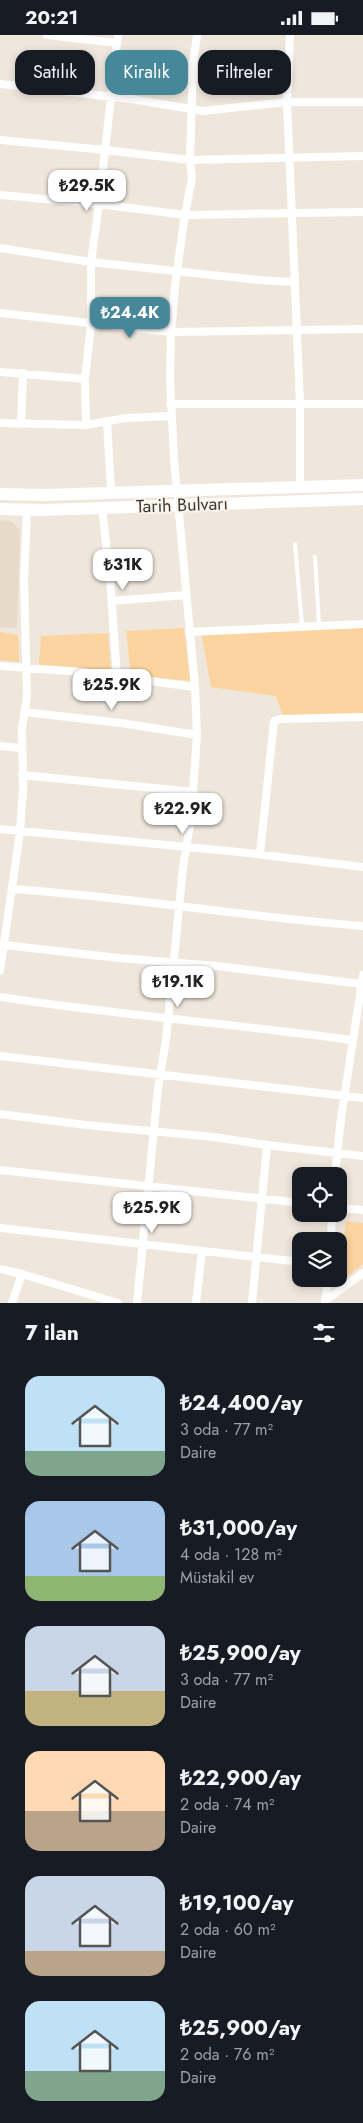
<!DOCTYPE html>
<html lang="tr">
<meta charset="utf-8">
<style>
:root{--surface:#171b24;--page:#242831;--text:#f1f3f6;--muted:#9ea1a6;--accent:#47879a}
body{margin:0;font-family:Jost,sans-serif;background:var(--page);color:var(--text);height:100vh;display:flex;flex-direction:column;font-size:19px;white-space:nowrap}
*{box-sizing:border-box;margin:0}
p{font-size:16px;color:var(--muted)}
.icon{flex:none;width:28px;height:28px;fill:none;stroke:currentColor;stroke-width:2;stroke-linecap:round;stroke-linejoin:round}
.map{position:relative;height:1268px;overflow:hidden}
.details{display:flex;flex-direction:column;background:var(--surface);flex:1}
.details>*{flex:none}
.banner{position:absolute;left:15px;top:15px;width:334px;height:45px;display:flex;gap:10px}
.controls{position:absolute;left:292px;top:1132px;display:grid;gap:10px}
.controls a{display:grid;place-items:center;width:55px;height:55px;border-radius:10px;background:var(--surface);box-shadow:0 2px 8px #0003;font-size:25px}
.price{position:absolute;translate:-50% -42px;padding:0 11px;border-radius:10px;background:#fff;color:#222;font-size:16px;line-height:32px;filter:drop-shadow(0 1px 2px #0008)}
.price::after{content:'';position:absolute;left:50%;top:30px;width:15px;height:11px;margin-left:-8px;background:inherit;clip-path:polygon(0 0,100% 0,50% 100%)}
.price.on{background:var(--accent);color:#fff}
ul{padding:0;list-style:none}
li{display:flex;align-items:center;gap:15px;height:125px;padding:0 25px}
li span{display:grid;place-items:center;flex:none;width:140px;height:100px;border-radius:15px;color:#555}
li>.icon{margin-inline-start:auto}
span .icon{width:60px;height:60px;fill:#fffc;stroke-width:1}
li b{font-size:21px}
h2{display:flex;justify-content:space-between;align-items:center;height:60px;padding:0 25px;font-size:21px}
.pill{padding:0 18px;border-radius:15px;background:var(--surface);box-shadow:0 2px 8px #0003;font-size:18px;line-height:45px}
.pill.on{background:var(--accent);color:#fff}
.status{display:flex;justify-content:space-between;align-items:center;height:35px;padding:0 25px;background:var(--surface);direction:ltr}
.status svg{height:14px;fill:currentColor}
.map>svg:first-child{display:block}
.built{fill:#e7dac9}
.green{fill:#fbd49f}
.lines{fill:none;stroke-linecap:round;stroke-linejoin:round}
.service{stroke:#fff;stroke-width:4}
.minor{stroke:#fff;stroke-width:8}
.primary{stroke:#fff;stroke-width:12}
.labels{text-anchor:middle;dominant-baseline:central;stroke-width:4;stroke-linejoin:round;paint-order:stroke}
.street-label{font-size:18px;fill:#3c3935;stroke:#fcf4ea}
</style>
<div class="status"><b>20:21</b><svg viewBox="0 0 49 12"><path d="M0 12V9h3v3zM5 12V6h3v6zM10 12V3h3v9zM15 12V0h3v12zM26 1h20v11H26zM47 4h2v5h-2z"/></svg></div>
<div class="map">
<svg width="363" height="1268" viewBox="0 0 363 1268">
<rect width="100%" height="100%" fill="#efe7dc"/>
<path class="built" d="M0 485 11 486 20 495 17 593 0 592Z"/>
<path class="green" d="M184 593 190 646 131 640 126 596Z
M363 593V679L283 681 276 661 211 652 201 597Z
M0 597 18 600 19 627 0 625Z
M108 598 111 636 39 630 41 601Z
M346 1186 363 1188V1229L336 1250Z"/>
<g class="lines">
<path class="service" d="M295 509 302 591
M315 522 319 590"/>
<path class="minor" d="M47 0 117 8
M290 0 287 67 300 369V451
M0 49 131 64 203 76 287 67H363
M0 105 105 115 190 125 363 121
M0 160 99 169 185 180 363 177
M0 213 91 227 99 169 118 0
M0 278 171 297 363 294
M0 337 85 344
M170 369H363
M107 386 111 457
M0 388 86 390 126 383 171 381
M21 389 23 338
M86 390 85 344 91 289V227L259 245 294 247
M102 473 110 544 117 642
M112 566 186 560
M189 597 363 589
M0 631 82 637 195 652
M24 677 121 688 197 700
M0 711 22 713
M22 740 194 757
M0 794 239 817 363 832
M260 819 274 686 281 684 363 682
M13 854C130 862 246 882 363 891
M4 910 119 923 217 931 361 949
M0 936 20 797 23 754 22 692 27 662 24 545 27 475
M0 962C117 980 235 989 352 1005
M0 1021 363 1063
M0 1079 86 1090 214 1102 267 1110 252 1268
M267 1110 363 1121
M0 1135 301 1168
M335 1141 341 1083 363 940
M339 1173 363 1175
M0 1193 301 1227
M331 1206 332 1179
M0 1234 22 1239 118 1268
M325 1266 363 1238
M12 1268 22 1239
M137 1268 158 1053 166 1005 183 832 191 784 197 700 195 652 174 424 170 345 171 297 175 251 184 185 192 143 190 125 193 28 197 0
M196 1268 202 1216
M325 1268 328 1244"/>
<path class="primary" d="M0 459 45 460 363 450
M0 474 43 475 363 464"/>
</g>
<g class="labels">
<g class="street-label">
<text transform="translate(182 470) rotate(-2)">Tarih Bulvarı</text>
</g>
</g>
</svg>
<div class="controls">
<a><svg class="icon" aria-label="locate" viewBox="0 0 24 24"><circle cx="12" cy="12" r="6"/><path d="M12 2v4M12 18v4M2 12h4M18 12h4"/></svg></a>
<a><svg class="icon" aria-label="layers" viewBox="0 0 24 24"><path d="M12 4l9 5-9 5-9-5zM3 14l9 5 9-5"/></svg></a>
</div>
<b class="price" style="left:87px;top:177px">₺29.5K</b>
<b class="price on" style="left:130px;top:304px">₺24.4K</b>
<b class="price" style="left:123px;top:556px">₺31K</b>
<b class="price" style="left:112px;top:676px">₺25.9K</b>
<b class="price" style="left:183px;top:800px">₺22.9K</b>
<b class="price" style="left:178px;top:973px">₺19.1K</b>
<b class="price" style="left:152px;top:1199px">₺25.9K</b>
<div class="banner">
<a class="pill">Satılık</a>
<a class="pill on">Kiralık</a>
<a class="pill">Filtreler</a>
</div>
</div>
<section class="details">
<h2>7 ilan<svg class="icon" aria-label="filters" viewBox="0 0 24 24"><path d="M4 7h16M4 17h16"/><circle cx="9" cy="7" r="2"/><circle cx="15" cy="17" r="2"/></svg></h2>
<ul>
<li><span style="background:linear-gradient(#bfe0f5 75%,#7fa58c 0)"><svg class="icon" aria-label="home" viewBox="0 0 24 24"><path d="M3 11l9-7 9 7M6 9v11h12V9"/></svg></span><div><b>₺24,400/ay</b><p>3 oda · 77 m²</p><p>Daire</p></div></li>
<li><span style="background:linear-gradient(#a9c7e8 75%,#8fb573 0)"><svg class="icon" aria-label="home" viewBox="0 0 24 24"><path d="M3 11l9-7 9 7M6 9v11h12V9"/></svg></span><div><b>₺31,000/ay</b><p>4 oda · 128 m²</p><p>Müstakil ev</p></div></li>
<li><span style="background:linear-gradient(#c9d6e8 65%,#c2b280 0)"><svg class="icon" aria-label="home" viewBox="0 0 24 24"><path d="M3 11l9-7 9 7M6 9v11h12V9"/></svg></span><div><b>₺25,900/ay</b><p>3 oda · 77 m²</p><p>Daire</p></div></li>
<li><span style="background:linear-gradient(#ffd9b3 60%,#b9a48a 0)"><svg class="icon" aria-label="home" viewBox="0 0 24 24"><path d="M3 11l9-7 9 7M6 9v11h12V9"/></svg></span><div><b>₺22,900/ay</b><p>2 oda · 74 m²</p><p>Daire</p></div></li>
<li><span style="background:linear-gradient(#c9d6e8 75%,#b9a48a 0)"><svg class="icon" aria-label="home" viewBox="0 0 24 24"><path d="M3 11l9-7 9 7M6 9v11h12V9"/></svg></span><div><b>₺19,100/ay</b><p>2 oda · 60 m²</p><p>Daire</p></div></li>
<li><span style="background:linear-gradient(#bfe0f5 70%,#7fa58c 0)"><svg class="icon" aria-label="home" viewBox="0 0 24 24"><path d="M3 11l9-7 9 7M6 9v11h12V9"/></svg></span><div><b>₺25,900/ay</b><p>2 oda · 76 m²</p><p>Daire</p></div></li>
</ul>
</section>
